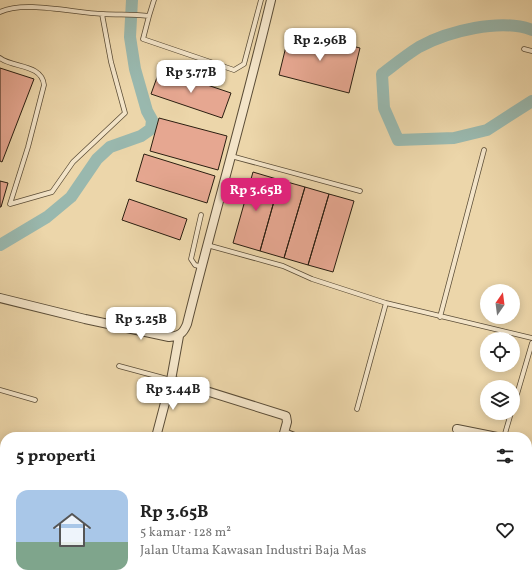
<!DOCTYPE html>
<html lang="id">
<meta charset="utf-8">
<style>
:root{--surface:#fff;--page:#f6f6f6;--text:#222;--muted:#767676;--accent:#db2777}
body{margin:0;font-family:Vollkorn,serif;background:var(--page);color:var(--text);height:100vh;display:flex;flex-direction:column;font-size:15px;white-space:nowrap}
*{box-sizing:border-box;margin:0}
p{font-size:13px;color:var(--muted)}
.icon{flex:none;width:22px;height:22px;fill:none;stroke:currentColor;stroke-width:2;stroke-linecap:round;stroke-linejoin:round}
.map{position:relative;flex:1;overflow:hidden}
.panel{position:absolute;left:0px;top:432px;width:532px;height:156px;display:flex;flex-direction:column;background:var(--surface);border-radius:16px 16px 0 0;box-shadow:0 2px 10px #0003}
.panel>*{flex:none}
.needle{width:26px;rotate:14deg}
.fabs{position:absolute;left:480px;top:284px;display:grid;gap:8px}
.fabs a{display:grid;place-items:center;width:40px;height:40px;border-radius:50%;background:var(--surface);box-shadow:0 2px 10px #0003;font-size:20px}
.price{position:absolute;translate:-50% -34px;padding:0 9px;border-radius:8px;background:#fff;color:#222;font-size:13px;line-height:26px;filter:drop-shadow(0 1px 2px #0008)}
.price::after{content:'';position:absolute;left:50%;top:24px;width:12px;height:9px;margin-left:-6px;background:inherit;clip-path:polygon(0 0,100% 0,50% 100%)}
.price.on{background:var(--accent);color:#fff}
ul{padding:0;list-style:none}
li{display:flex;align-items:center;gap:12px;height:100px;padding:0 16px}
li span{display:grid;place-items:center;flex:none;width:112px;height:80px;border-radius:12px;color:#555}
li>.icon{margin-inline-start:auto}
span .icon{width:48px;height:48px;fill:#fffc;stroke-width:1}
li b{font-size:17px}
h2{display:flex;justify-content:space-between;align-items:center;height:48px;padding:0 16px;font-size:17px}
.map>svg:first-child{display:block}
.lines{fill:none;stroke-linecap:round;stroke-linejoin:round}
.river{stroke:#99b8ae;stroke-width:12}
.building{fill:#e6a791;stroke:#2b1f11}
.service-casing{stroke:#5b4d37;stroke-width:5.5}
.minor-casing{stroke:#5b4d37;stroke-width:10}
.service{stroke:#f3e4c8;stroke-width:4}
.minor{stroke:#f3e4c8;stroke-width:8}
</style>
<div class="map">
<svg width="532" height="588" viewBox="0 0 532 588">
<rect width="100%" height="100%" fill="#ecd6aa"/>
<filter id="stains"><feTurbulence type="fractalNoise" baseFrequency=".005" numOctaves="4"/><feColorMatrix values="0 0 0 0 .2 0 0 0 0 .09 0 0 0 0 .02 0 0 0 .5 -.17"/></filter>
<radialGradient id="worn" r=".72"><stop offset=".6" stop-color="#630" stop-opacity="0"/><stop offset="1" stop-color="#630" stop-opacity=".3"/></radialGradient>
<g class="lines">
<path class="river" d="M532 30C501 18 448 31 419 47 406 55 394 65 382 74L384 108 398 140 454 138 487 130 532 101
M0 245 47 217 71 197 97 159 110 147 141 136 151 129 152 120 147 111 135 69 130 37 132 0"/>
</g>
<path class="building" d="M290 30 360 48 349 93 279 75Z
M0 68 34 79 2 162 0 161Z
M160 69 231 93 222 118 151 94Z
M159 118 227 136 218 170 150 151Z
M144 154 215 176 207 203 136 181Z
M253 172 280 180 260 251 233 243Z
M280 180 305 187 284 258 260 251Z
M0 181 8 183 1 207H0Z
M305 187 329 194 308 265 284 258Z
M329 194 354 201 333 272 308 265Z
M129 199 187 219 180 240 122 220Z"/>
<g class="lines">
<defs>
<path id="service" d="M0 12C24 0 74 13 103 14 119 15 133 14 149 16L143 39 234 70 244 64 261 0
M149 16 154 0
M524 49 532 51
M0 58C13 68 42 64 44 85L28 147 10 204 52 192 73 162 125 113 111 62 102 14
M231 156 360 191
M201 215 191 259 195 265 202 267
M207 245 283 266 312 279 386 303 532 338
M440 317 484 150
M119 366 171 380
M0 390 35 400
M513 408 532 343
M357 409 386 303
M504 437 511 413
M527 485 532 486
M137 588 138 583
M167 588 169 583"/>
<path id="minor" d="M0 298 85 319 169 337C179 336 183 334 187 324 214 216 245 109 271 0
M171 380 286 416 287 422 284 433 294 437
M457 429 497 437
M156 437 171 380 179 336
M117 588 118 583
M496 588V583"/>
</defs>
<use href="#service" class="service-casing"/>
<use href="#minor" class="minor-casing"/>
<use href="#service" class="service"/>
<use href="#minor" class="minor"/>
</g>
<rect width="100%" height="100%" filter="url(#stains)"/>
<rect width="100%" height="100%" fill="url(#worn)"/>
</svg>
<div class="fabs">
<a><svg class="needle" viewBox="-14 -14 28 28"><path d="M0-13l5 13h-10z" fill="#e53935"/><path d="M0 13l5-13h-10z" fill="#767676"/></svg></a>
<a><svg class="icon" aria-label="locate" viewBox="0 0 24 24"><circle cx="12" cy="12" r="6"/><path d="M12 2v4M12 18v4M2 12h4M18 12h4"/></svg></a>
<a><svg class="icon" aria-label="layers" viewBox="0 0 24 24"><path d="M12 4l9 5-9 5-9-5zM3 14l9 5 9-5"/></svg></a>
</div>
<b class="price" style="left:320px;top:62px">Rp 2.96B</b>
<b class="price" style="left:191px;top:94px">Rp 3.77B</b>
<b class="price on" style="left:256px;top:212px">Rp 3.65B</b>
<b class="price" style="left:141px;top:341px">Rp 3.25B</b>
<b class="price" style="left:173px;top:411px">Rp 3.44B</b>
<section class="panel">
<h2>5 properti<svg class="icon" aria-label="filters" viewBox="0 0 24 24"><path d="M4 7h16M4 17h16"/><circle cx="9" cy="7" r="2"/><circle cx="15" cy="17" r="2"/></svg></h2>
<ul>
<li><span style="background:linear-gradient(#a9c7e8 65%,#7fa58c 0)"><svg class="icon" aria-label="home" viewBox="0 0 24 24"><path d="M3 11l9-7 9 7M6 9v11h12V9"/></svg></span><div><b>Rp 3.65B</b><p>5 kamar · 128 m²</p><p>Jalan Utama Kawasan Industri Baja Mas</p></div><svg class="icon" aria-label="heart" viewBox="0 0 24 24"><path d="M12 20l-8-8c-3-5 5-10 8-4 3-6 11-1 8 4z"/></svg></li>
</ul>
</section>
</div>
